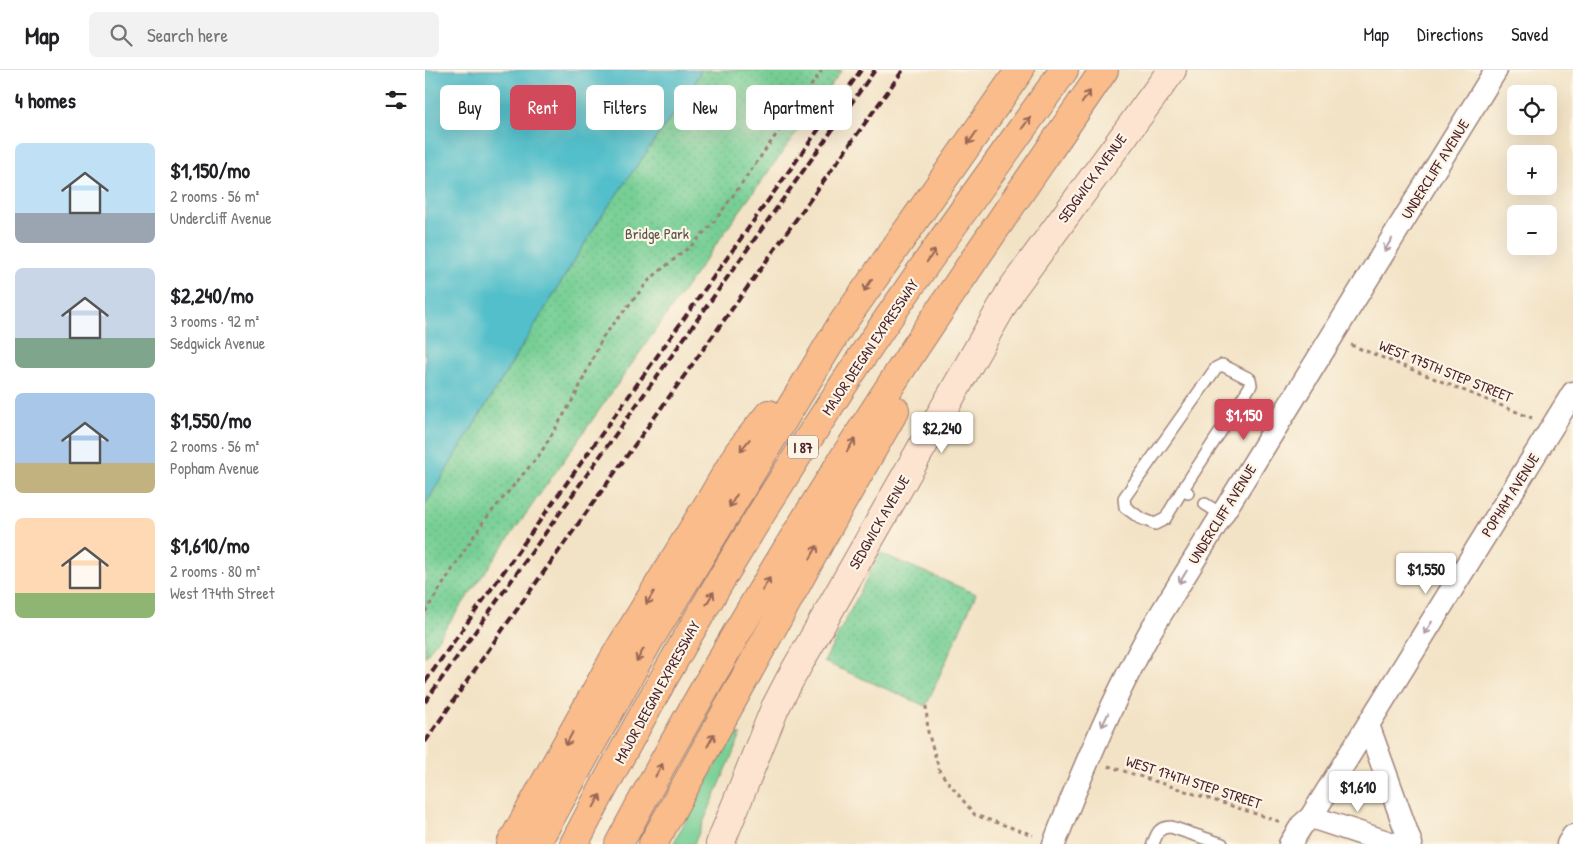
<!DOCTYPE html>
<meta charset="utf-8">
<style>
:root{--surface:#fff;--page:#f2f2f2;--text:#202124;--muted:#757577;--line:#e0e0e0;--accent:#d1495b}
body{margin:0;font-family:"Patrick Hand",sans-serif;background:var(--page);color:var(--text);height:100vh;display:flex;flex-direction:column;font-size:19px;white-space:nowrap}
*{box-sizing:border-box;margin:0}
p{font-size:16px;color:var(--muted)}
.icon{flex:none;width:28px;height:28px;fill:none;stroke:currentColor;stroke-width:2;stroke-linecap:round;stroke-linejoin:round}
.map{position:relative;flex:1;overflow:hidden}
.details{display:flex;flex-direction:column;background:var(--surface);width:425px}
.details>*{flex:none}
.guide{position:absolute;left:15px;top:15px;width:475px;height:45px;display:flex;gap:10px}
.fabs{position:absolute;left:1082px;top:15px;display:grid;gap:10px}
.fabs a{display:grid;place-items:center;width:50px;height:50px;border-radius:8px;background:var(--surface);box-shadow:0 5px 20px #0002;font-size:25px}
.price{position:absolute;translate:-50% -42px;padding:0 11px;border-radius:5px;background:#fff;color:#222;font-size:16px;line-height:32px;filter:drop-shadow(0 1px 2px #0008)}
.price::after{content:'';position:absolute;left:50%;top:30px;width:15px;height:11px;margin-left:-8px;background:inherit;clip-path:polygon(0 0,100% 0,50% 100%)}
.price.selected{background:var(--accent);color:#fff}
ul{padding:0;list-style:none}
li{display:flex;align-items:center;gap:15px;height:125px;padding:0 15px}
li span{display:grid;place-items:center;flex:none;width:140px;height:100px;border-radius:8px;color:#555}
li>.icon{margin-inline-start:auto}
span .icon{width:60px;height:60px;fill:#fffc;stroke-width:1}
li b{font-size:21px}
h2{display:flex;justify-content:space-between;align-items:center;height:60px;padding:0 15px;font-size:21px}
.pill{padding:0 18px;border-radius:8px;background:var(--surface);box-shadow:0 5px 20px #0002;font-size:18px;line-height:45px}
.pill.selected{background:var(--accent);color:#fff}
header{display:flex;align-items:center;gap:30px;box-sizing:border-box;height:70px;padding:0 25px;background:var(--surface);border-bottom:1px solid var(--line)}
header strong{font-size:24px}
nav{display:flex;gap:28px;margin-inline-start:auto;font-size:18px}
.search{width:350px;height:45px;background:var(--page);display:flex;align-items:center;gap:12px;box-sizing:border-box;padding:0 18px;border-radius:8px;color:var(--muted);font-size:19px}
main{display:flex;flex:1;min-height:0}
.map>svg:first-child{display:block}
.grass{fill:#77cf95;stroke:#607760}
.park{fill:url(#park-dots);stroke:#607760}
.water{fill:#52bfca;stroke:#4e6f7a}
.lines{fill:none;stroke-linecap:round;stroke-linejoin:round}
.service-casing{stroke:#9e8178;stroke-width:14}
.minor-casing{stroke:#9e8178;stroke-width:25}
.secondary-casing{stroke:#9e8178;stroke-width:30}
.motorway-casing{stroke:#9e8178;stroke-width:30}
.path{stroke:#9e8178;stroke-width:3;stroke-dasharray:4 4;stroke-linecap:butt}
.service{stroke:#fff;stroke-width:11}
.minor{stroke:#fff;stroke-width:22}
.secondary{stroke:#fde4d0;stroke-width:28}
.motorway{stroke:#f9bc8a;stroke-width:28}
.rail{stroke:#4a1f2b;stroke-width:4;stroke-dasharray:8 4;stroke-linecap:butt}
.oneway{stroke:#996656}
.oneway2{stroke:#ae9aa0}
.labels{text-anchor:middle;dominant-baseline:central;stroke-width:4.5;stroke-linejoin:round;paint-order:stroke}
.shield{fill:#fcf5e5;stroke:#7f5f63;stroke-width:1}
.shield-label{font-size:14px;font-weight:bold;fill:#4a1f2b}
.street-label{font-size:15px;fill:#4a1f2b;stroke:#fcf5e5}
.park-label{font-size:15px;fill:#58544b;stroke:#fcf5e5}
</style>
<header>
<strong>Map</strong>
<div class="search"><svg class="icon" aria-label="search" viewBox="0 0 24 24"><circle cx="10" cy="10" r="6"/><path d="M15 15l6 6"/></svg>Search here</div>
<nav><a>Map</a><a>Directions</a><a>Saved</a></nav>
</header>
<main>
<section class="details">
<h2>4 homes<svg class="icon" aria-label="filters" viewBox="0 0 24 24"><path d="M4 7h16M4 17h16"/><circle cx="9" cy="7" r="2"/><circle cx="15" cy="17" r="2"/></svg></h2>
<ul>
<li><span style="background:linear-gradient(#bfe0f5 70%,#9aa5b1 0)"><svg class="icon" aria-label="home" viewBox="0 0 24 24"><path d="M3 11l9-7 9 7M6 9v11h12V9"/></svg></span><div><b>$1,150/mo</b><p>2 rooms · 56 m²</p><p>Undercliff Avenue</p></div></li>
<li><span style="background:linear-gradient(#c9d6e8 70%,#7fa58c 0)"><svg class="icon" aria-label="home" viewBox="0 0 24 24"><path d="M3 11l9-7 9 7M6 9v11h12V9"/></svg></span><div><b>$2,240/mo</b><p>3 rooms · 92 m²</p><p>Sedgwick Avenue</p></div></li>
<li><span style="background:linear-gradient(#a9c7e8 70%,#c2b280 0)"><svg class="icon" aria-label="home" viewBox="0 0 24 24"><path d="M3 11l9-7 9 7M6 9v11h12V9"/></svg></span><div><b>$1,550/mo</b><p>2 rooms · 56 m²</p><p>Popham Avenue</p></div></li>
<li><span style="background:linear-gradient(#ffd9b3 75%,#8fb573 0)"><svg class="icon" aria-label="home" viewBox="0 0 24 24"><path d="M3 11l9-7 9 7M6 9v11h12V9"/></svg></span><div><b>$1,610/mo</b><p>2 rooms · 80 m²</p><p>West 174th Street</p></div></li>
</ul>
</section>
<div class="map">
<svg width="1148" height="774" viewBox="0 0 1148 774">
<defs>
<pattern id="park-dots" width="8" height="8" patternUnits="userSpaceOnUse" patternTransform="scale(1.25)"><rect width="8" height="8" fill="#77cf95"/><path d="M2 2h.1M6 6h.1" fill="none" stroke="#68b181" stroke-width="1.8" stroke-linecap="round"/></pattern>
</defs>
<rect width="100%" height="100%" fill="#fcf5e5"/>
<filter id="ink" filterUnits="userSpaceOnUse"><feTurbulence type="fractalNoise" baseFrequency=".02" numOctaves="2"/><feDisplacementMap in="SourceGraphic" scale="10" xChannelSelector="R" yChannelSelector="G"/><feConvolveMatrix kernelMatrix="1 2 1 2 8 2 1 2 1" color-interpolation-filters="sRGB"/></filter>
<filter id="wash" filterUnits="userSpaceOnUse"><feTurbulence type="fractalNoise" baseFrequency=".0096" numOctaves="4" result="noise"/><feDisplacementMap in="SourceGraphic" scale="20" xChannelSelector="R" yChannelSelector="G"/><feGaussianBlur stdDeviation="1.12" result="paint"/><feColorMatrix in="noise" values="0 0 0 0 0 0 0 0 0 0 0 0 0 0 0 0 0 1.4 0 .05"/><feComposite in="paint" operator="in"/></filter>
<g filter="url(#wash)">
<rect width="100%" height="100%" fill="#f3e3c6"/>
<path class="grass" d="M308 664 316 665 269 774H248Z"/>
<path class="park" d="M276 0H417L314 142 0 587V435L176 147 271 11Z
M455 483 551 524 501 636 399 592Z"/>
<path class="water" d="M0 0H276L271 11 176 147 0 435Z"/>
</g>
<g filter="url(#ink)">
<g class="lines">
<defs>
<path id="service" d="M758 419 826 315 825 309 797 295 791 298 699 428 700 437 715 448 730 454 740 449 758 419 763 423
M780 434 796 444
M728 774C732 763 734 757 746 757L797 774"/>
<path id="minor" d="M943 655 986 774
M886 747 968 774
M629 774C657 701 688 629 726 560L1071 0
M865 774 877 755 886 747 1148 323
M1143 774 1148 766"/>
<path id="secondary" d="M295 774 350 638 364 611 587 219 747 0"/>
<path id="motorway" d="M86 774 192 583 288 426 313 383 344 344
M111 774 223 572 416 255 595 0
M149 774C230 617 320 464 417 317 488 209 564 105 639 0
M194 774C275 621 363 472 458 327 529 216 605 109 679 0
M228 774 411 443 470 340"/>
</defs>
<use href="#service" class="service-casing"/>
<use href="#minor" class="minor-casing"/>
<use href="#secondary" class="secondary-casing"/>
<use href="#motorway" class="motorway-casing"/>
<path class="path" d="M926 275 1107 348
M0 542 58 452 115 384 150 326 178 267 225 209 268 174 290 151 397 0
M501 636 503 662 515 702 550 745 608 765
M683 696 856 752"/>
<use href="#service" class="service"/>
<use href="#minor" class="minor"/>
<use href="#secondary" class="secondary"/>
<use href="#motorway" class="motorway"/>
<path class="rail" d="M0 612 436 0
M0 632 450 0
M0 672 78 559 478 0"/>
</g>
<defs><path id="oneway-shaft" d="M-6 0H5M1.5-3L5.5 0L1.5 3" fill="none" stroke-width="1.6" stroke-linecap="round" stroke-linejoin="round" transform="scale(1.25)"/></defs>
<g class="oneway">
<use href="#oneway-shaft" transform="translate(661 27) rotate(-56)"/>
<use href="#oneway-shaft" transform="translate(601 53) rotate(-54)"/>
<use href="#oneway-shaft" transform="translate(547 68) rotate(126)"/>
<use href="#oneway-shaft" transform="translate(506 186) rotate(-55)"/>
<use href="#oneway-shaft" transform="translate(443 215) rotate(124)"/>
<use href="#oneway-shaft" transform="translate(320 375) rotate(129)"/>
<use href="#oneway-shaft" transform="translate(426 375) rotate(-58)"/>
<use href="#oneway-shaft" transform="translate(308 431) rotate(121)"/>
<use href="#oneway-shaft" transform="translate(389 482) rotate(-61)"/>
<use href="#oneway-shaft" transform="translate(341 514) rotate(-59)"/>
<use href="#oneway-shaft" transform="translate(225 528) rotate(121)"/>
<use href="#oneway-shaft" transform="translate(285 528) rotate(-60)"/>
<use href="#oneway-shaft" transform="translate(215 585) rotate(120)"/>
<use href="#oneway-shaft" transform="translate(144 669) rotate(118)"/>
<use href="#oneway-shaft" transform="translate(286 670) rotate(-61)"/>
<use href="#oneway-shaft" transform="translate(234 700) rotate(-61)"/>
<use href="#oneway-shaft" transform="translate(172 731) rotate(-62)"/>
</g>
<g class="oneway2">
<use href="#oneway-shaft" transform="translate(963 175) rotate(122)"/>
<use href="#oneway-shaft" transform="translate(758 507) rotate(121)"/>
<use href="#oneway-shaft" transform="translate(1003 558) rotate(122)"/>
<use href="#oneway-shaft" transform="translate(680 650) rotate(115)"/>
</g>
</g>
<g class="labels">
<rect class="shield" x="363" y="365.5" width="30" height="23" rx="4"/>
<g class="shield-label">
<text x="378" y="377">I 87</text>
</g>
<g class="street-label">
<text transform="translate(1010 99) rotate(-58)">UNDERCLIFF AVENUE</text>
<text transform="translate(667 108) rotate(-54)">SEDGWICK AVENUE</text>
<text transform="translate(445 277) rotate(-56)">MAJOR DEEGAN EXPRESSWAY</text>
<text transform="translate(1021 301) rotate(22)">WEST 175TH STEP STREET</text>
<text transform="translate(1085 425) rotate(-58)">POPHAM AVENUE</text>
<text transform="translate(797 444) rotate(-58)">UNDERCLIFF AVENUE</text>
<text transform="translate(454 452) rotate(-60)">SEDGWICK AVENUE</text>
<text transform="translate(232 622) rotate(-61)">MAJOR DEEGAN EXPRESSWAY</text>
<text transform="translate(769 712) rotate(18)">WEST 174TH STEP STREET</text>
</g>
<g class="park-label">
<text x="232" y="163">Bridge Park</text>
</g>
</g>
</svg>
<div class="fabs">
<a><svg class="icon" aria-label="locate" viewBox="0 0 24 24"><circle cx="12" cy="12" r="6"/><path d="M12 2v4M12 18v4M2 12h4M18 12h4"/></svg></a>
<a>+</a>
<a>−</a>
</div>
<b class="price selected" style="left:819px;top:371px">$1,150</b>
<b class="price" style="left:517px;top:384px">$2,240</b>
<b class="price" style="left:1001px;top:525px">$1,550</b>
<b class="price" style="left:933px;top:743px">$1,610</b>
<div class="guide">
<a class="pill">Buy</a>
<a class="pill selected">Rent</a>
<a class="pill">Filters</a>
<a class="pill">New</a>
<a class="pill">Apartment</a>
</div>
</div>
</main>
